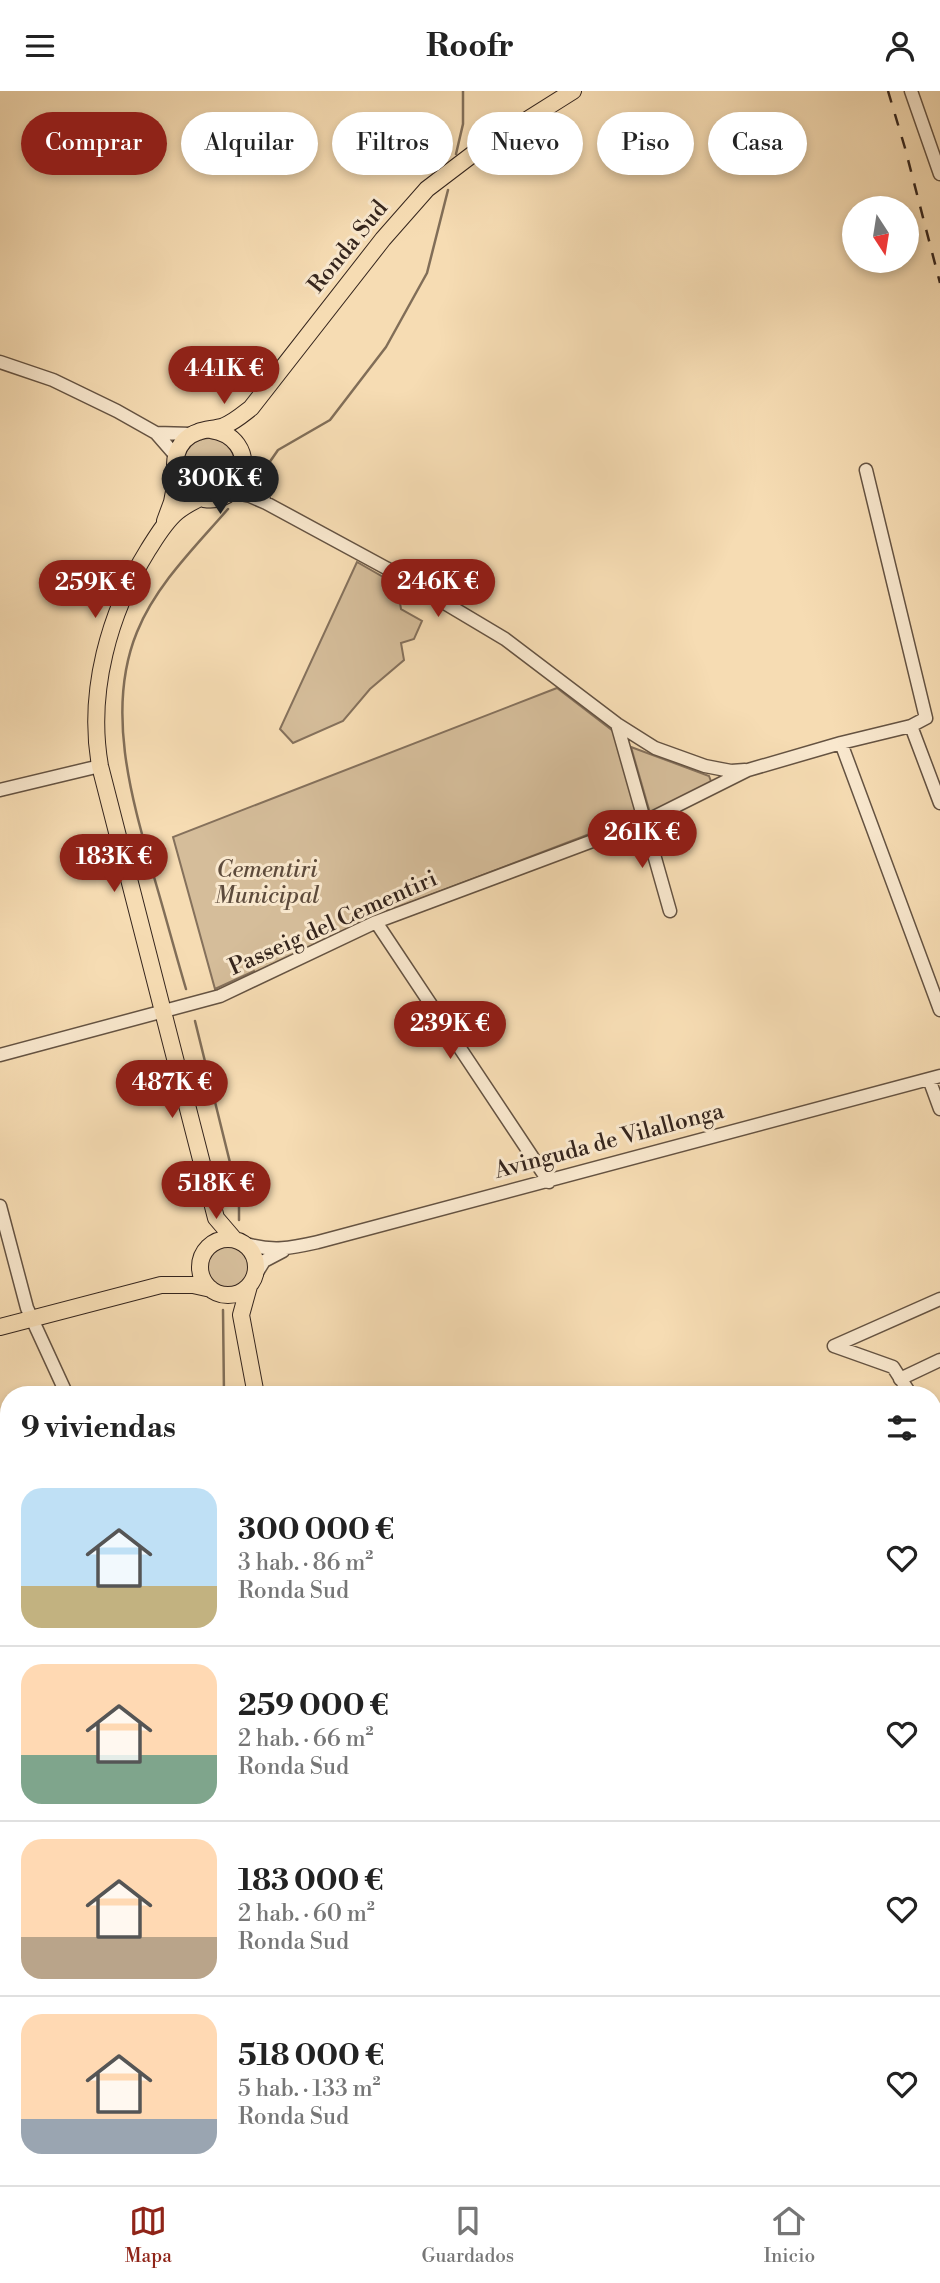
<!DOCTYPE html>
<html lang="es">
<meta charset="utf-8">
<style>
:root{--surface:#fff;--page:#f6f6f6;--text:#222;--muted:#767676;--line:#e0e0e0;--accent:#8f2418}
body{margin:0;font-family:"Libre Bodoni",serif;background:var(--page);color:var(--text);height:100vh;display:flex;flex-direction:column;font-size:26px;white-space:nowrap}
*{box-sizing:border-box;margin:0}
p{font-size:23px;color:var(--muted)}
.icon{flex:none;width:38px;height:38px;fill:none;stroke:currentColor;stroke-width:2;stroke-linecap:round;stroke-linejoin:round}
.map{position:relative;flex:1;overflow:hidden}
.details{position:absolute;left:0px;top:1295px;width:942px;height:800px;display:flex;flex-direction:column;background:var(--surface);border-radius:28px 28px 0 0;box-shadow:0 4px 10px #0003}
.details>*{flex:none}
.guide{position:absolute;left:21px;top:21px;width:900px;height:63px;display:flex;gap:14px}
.needle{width:46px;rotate:168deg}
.buttons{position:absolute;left:842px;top:105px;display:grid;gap:14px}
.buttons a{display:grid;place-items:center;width:77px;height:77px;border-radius:50%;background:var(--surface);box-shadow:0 4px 10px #0003;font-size:35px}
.price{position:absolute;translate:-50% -60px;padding:0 16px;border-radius:24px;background:var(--accent);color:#fff;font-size:23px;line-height:46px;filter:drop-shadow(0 2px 4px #0008)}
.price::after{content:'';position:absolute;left:50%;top:42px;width:21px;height:16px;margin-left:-10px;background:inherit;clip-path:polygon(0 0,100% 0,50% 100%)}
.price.on{background:#222;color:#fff}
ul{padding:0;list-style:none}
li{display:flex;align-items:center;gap:21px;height:175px;padding:0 21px}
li+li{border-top:2px solid var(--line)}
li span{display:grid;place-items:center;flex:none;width:196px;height:140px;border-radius:21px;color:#555}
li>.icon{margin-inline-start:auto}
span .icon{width:84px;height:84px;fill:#fffc;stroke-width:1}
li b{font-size:30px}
h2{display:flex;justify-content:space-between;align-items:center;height:84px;padding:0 21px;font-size:30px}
.tag{padding:0 24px;border-radius:32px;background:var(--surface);box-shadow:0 4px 10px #0003;font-size:24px;line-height:63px}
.tag.on{background:var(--accent);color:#fff}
header{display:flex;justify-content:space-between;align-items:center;height:91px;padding:0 21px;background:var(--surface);font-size:32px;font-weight:800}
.tabs{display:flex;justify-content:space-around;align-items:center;height:98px;border-top:2px solid var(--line);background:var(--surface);font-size:19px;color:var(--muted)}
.tabs a{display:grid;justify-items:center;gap:4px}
.tabs .on{color:var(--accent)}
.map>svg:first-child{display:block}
.green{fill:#d5bd9a;stroke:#85715c;stroke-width:2}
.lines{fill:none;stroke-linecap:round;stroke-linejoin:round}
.stream{stroke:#816e58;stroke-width:2.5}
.minor-casing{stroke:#655342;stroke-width:15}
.major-casing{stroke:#35251d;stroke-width:18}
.minor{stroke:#f9e8ce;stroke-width:12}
.major{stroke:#f6dcb3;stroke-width:16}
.rail{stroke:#35251d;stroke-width:2.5;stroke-dasharray:12 12;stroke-linecap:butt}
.labels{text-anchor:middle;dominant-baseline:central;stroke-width:6;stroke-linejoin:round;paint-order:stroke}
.street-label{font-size:23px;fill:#35251d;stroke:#f9e8ce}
.park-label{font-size:23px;font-style:italic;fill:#5d4b3c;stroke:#f9e8ce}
</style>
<header><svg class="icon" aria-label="menu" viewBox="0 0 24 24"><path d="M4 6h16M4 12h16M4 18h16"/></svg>Roofr<svg class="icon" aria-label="person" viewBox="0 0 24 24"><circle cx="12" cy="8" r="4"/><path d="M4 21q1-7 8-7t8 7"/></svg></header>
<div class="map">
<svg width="940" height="2094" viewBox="0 0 940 2094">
<rect width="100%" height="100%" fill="#f6dcb3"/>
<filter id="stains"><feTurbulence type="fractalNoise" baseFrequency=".00286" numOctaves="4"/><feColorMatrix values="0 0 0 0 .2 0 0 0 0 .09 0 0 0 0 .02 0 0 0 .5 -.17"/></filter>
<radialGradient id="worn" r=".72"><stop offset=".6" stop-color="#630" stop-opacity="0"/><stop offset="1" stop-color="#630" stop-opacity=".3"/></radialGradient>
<path class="green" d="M183 373a26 26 0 1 1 52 0a26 26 0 1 1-52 0Z
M357 471 397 494 401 518 422 530 414 548 401 552 404 569 370 598 343 630 293 652 280 638Z
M557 597 613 640 639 724 368 828 255 882 254 880 215 898 173 746Z
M631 656 709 685 712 693 650 722Z
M207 1176a22 22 0 1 1 44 0a22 22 0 1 1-44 0Z
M940 1686V1718L933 1722V1690Z
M646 2086H702L704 2094H643Z"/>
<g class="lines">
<path class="stream" d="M456 63 463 33V0
M260 385 278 359 330 329 386 256 427 182 448 99
M186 898C175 861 165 823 154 786 132 709 105 619 137 541 156 494 195 456 228 418
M195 930 239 1108V1129
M223 1219 224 1304
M933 1705 940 1701
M0 2050 9 2043
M653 2094 657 2086"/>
<defs>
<path id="minor" d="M911 0 940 83
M0 271 53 289 117 320 156 342 176 365
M156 342 192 343
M244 380 254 400 264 409
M231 401 250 405 266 412 386 477 505 548 617 633 655 657 705 675 731 680 745 679
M617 633 670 820
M911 635 940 712
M841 652 940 919
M0 699 100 675
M376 831 549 1091
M0 964 220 905 376 831 646 730 748 679 841 652 911 635 926 627 866 379
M929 988 940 1018
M0 1115 27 1217 67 1304
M246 1153C274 1161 291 1157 318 1151L940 985
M256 1183 264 1170 283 1160
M834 1255 940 1208
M834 1255 893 1276 911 1304
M900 1288 940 1269
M643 1304H644
M933 1336 940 1348
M0 1343 9 1341
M933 1431 940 1428
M0 1475 9 1491
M933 1514 940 1506
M0 1585H9
M0 1611 9 1610
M933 1646 940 1641
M0 1675 9 1693
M933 1757 940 1753
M933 1786 940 1797
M0 1804 9 1814
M0 1902 9 1895
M0 1988 9 1981"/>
<path id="major" d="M211 339C261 346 249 415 204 408 195 406 187 401 182 394 168 376 176 348 198 341 206 338 215 338 224 335 234 331 242 324 251 317L383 148 427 98 473 63 573 0
M200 407C192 411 184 415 177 421 165 431 157 445 148 459 109 522 87 601 100 675L216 1127 234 1148
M165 430 172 411 177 385
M200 1176a28 28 0 1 1 56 0a28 28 0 1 1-56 0Z
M249 1195 241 1224 256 1304
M0 1236 161 1194H193L211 1198
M445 2094 454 2086"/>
</defs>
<use href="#minor" class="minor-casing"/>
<use href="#major" class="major-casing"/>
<use href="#minor" class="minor"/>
<use href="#major" class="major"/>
<path class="rail" d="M888 0 905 57 940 192
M933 1491 940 1482
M244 2094 253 2086"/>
</g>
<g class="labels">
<g class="street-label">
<text transform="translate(348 156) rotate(-51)">Ronda Sud</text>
<text transform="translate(333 832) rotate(-24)">Passeig del Cementiri</text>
<text transform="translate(609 1050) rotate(-15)">Avinguda de Vilallonga</text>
</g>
<g class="park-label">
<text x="267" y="779">Cementiri<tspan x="267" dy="26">Municipal</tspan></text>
</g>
</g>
<rect width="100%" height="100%" filter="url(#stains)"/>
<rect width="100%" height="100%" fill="url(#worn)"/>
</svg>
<div class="buttons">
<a><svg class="needle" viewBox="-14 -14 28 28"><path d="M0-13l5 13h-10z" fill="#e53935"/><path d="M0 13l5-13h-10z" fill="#767676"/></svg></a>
</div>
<b class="price" style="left:224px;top:315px">441K €</b>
<b class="price on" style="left:220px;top:425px">300K €</b>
<b class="price" style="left:438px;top:528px">246K €</b>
<b class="price" style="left:95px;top:529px">259K €</b>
<b class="price" style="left:642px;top:779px">261K €</b>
<b class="price" style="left:114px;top:803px">183K €</b>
<b class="price" style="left:450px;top:970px">239K €</b>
<b class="price" style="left:172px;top:1029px">487K €</b>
<b class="price" style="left:216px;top:1130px">518K €</b>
<div class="guide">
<a class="tag on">Comprar</a>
<a class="tag">Alquilar</a>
<a class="tag">Filtros</a>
<a class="tag">Nuevo</a>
<a class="tag">Piso</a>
<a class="tag">Casa</a>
</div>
<section class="details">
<h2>9 viviendas<svg class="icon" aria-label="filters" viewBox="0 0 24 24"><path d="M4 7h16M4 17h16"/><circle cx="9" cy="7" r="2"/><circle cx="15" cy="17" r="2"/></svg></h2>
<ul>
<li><span style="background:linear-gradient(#bfe0f5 70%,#c2b280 0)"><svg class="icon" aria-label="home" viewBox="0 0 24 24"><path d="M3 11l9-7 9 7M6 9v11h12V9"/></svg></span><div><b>300 000 €</b><p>3 hab. · 86 m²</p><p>Ronda Sud</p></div><svg class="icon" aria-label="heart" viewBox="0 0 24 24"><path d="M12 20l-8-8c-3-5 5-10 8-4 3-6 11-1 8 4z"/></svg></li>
<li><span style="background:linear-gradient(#ffd9b3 65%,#7fa58c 0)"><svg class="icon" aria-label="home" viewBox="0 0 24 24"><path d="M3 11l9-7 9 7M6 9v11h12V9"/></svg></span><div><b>259 000 €</b><p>2 hab. · 66 m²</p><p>Ronda Sud</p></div><svg class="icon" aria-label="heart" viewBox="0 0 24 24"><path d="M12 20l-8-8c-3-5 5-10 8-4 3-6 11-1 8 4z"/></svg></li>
<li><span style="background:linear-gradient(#ffd9b3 70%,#b9a48a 0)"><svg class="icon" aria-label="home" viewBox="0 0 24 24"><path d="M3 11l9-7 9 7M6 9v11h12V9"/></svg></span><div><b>183 000 €</b><p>2 hab. · 60 m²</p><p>Ronda Sud</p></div><svg class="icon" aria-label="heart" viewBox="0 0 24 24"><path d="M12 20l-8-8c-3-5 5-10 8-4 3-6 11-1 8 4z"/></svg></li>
<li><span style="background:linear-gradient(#ffd9b3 75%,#9aa5b1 0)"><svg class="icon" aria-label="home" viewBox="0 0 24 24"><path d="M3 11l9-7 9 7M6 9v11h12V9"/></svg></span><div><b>518 000 €</b><p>5 hab. · 133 m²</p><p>Ronda Sud</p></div><svg class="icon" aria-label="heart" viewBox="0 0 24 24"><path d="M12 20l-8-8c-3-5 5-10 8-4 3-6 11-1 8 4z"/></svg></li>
</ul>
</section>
</div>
<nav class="tabs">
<a class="on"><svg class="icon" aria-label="map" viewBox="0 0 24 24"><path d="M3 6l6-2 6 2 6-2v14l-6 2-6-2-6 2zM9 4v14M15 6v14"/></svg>Mapa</a>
<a><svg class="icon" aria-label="saved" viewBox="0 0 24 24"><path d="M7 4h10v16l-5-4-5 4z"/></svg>Guardados</a>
<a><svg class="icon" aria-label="home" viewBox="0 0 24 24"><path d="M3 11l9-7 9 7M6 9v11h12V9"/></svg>Inicio</a>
</nav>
